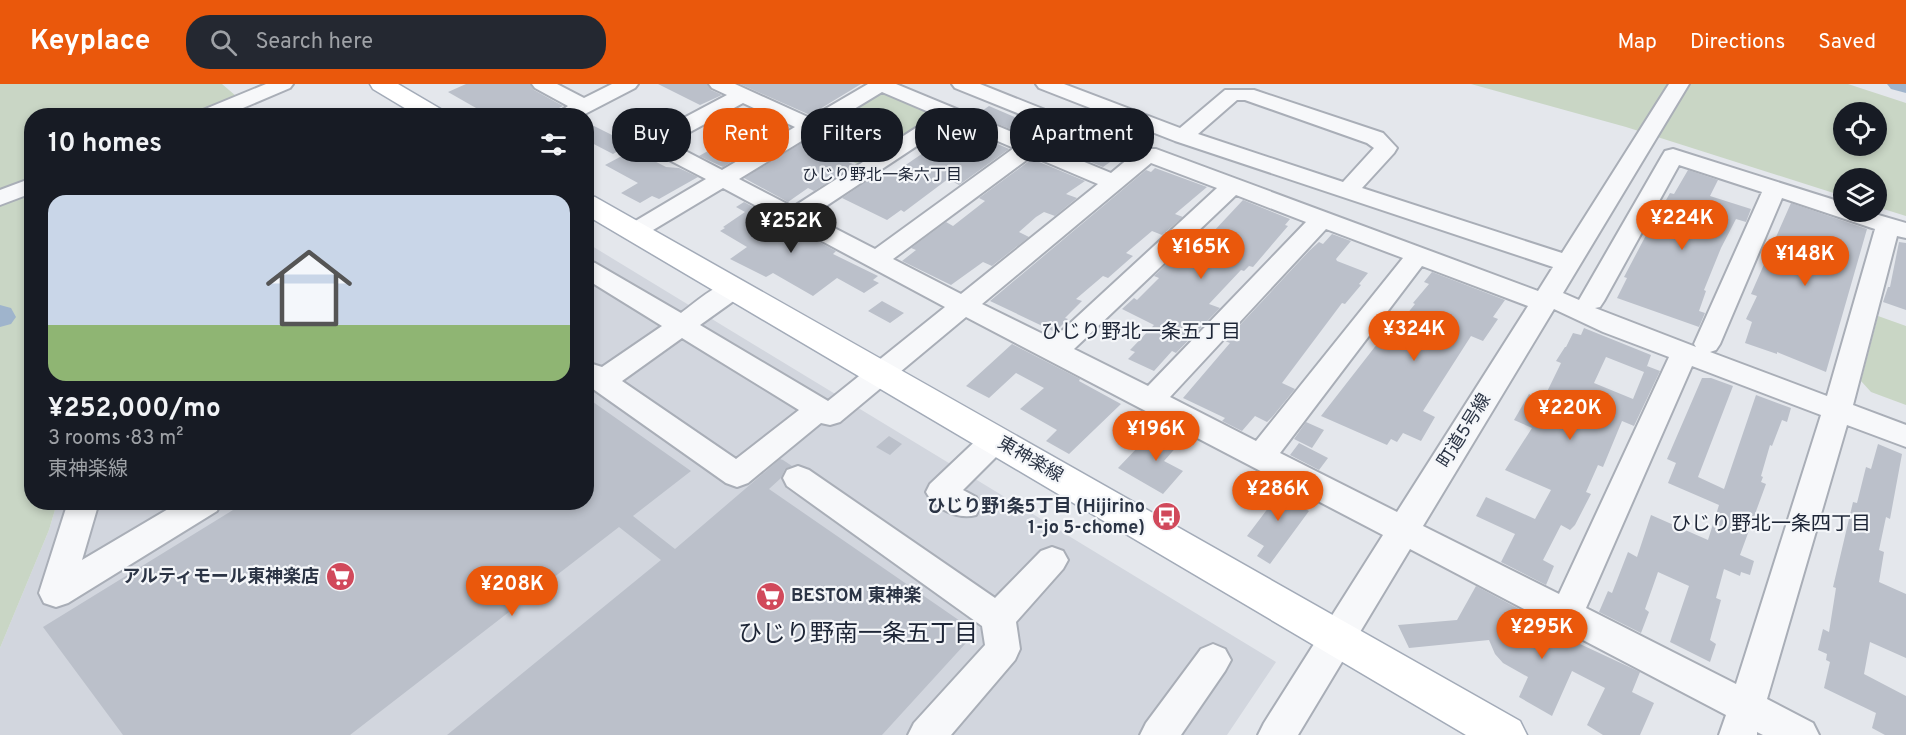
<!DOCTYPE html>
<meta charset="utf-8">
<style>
:root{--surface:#171b24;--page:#242831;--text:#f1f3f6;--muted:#9ea1a6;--line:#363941;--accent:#ea580c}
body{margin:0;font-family:Overpass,"Noto Sans JP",sans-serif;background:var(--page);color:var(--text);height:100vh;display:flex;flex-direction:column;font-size:22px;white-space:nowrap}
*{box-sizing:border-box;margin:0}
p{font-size:20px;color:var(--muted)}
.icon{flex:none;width:33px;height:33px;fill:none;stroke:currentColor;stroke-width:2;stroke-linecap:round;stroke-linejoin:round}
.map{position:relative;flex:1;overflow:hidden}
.panel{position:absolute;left:24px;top:24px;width:570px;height:402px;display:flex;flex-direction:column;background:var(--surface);border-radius:24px;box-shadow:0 3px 9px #0003}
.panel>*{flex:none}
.hud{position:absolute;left:612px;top:24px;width:570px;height:54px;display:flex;gap:12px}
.fabs{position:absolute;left:1833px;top:18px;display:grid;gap:12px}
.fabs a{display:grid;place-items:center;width:54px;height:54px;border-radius:50%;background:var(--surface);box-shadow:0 3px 9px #0003;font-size:30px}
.price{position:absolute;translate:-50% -51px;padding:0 14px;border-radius:21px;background:var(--accent);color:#fff;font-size:20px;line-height:39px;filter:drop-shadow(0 2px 3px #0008)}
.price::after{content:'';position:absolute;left:50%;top:36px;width:18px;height:14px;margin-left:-9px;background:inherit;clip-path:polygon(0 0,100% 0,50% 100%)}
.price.on{background:#222;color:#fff}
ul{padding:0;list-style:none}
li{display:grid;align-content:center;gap:12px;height:318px;padding:0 24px}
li+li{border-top:2px solid var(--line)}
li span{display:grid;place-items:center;height:186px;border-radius:18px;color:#555}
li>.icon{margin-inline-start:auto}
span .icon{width:108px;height:108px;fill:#fffc;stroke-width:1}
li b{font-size:26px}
h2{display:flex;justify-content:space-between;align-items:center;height:72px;padding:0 24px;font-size:26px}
.chip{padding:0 21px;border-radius:24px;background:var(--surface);box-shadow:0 3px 9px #0003;font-size:21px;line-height:54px}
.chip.on{background:var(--accent);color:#fff}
header{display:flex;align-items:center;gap:36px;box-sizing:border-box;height:84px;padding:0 30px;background:var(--accent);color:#fff}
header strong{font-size:28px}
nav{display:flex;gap:33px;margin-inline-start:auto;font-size:21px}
.search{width:420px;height:54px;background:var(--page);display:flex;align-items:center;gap:15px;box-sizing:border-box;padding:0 21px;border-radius:24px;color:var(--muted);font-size:22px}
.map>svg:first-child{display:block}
.built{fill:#d2d6de}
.green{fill:#c9d6c5;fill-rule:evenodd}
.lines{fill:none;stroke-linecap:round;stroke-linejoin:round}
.river{fill:#9fb4cc;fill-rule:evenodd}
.building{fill:#bbc0ca;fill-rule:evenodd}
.minor-casing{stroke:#a9aeb7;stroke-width:4}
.major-casing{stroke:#a3abb8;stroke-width:3}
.minor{fill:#f7f8fa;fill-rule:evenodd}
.major{fill:#fff;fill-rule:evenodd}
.labels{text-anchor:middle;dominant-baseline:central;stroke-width:4.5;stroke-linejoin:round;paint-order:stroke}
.far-neighbourhood-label{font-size:16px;fill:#1d2536;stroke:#f4f6f9}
.street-label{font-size:18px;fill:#2b3445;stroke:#f4f6f9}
.poi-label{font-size:18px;font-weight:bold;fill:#2b3445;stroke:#f4f6f9;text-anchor:end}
.neighbourhood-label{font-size:20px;fill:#1d2536;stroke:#f4f6f9}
.near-neighbourhood-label{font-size:24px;fill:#1d2536;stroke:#f4f6f9}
</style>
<header>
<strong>Keyplace</strong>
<div class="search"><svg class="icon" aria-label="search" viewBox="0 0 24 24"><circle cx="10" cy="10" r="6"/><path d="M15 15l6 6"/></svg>Search here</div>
<nav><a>Map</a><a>Directions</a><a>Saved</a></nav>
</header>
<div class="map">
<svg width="1906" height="651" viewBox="0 0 1906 651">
<rect width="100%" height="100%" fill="#e4e7ec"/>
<path class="built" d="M587 159 1276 578 1227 651H0V564L49 446 57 419 586 418Z"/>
<path class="green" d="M0 0H222L236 12 188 31 32 32 31 95 0 108Z
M1471 0H1848L1906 19V132L1877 123 1876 94H1844L1843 112 1626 43ZM1844 28H1876V62H1844Z
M886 8 937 31 862 82 801 54 876 9Z
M31 106 32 418 57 419 49 446 0 564V119Z
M1878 232 1906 242V321L1871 308 1861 297Z"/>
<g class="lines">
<path class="river" d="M1887 0H1906V9L1891 5Z
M0 221 11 224 16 233 11 240 0 243Z"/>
</g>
<path class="building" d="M466 0H530L534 6 563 22 543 32H490L448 8Z
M658 0H707L711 6 722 11 700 21Z
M740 0H861L810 31Z
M989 22 1040 44 1116 74 1103 83 976 31Z
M768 33 790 43 723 83 699 72Z
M586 38 630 60 613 70 586 56Z
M957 42 1009 65 959 101 948 95 904 128 901 126 887 136 842 114 882 87 891 91 948 52 945 51Z
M803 58 855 81 814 107 808 104 788 118 744 94Z
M633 66 666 83 679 84 698 93 659 115 652 112 640 119 621 109 638 99 605 81Z
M1032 75 1085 97 1066 110 1077 114 1055 132 1044 128 1036 133 1019 148 1029 153 992 182 983 178 951 201 902 177 916 166 911 164 946 138 953 142 985 117 979 114Z
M1155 84 1207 103 1175 130 1183 133 1162 151 1152 147 1126 169 1133 172 1108 194 1103 192 1076 215 1082 217 1065 234 1068 235 1055 248 990 217 1146 86 1151 88Z
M1688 86 1718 96 1710 112 1751 125 1746 138 1736 135 1721 164 1704 206 1706 207 1699 227 1705 229 1699 243 1617 214 1627 194 1624 193 1644 155 1670 109 1674 110Z
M1243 116 1290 135 1285 141 1288 142 1253 183 1249 182 1244 187 1241 186 1209 220 1220 224 1176 269 1172 267 1154 287 1128 275 1135 268 1130 266 1154 241 1122 225 1134 214 1137 216 1159 194 1154 192 1204 145 1213 148Z
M744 118 836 167 833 170 878 192 873 196 879 199 864 209 837 194 813 212 773 189 766 193 730 175 747 163 720 147 725 144 723 143 745 128 736 123Z
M1791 119 1867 145 1826 288 1777 268V270L1745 259 1752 238 1746 235 1757 212 1751 210Z
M1332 150 1351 157 1336 175 1337 177 1368 189 1359 200 1361 201 1345 220 1342 219 1282 299 1295 305 1273 332 1267 338 1255 332 1242 347 1222 337 1225 334 1183 314 1230 259 1225 257 1309 167 1319 158 1323 160Z
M1899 158 1906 159V226L1883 218 1888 203H1890Z
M1432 188 1505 216 1493 233 1498 235 1483 257 1471 252 1423 327 1435 333 1421 357 1403 349 1397 358 1391 355 1387 361 1321 332 1381 255 1385 257 1415 220 1413 219 1429 200 1424 198Z
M882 217 904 229 890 239 868 227Z
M1584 244 1651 271 1646 285 1647 282 1660 287 1634 342 1622 337 1603 383 1598 381 1586 408 1591 410 1575 441 1570 446 1561 441 1543 476 1554 482 1546 501 1501 478 1515 450 1476 432 1486 413 1535 435 1551 406 1505 386 1532 344 1514 336 1529 310 1543 316 1561 279 1556 277 1565 263H1566L1573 249 1581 251ZM1606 273 1644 288 1633 315 1594 299Z
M1012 260 1080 295 1079 297 1121 320 1069 370 1046 357 1057 346 1020 325 1044 304 1016 289 989 314 966 302Z
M1702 294H1711L1733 302 1698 393 1724 405 1756 311 1791 324 1787 338 1782 336 1772 362 1770 361 1761 392 1763 393 1761 398 1766 400 1740 471 1754 477 1750 491 1741 488 1740 492 1724 485 1716 514 1721 516 1710 556 1716 560 1710 578 1670 558 1689 502 1658 488 1645 525 1649 528 1641 549 1599 528 1608 507 1612 509 1628 468 1637 473 1651 431 1708 456 1719 421 1668 399 1676 379 1667 375Z
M586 313 691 387 633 432 675 465 780 375 783 376 792 382 785 385 781 394 769 405 976 548 882 651H447L661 476 619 443 350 651H123L43 543 246 418H586Z
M1306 338 1324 346 1312 364 1294 355Z
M1169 342 1187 351 1164 377 1183 387 1163 410 1118 384 1139 362 1147 366Z
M889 352 902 360 890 371 876 363Z
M1299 359 1328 374 1319 386 1290 371Z
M1878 360 1902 370 1890 435 1886 433 1879 466 1884 468 1879 498 1906 510V574L1870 558 1864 590 1906 612V651H1885L1872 644 1876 629 1824 604 1830 578 1826 576 1827 570 1818 566 1823 545 1829 548 1836 504 1833 503 1853 418 1857 419 1866 383 1871 385Z
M1276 398 1303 412 1297 420 1309 427 1270 480 1257 472 1264 462 1247 452 1275 415 1266 410Z
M1476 502 1581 558 1580 560 1640 588 1632 608 1654 619 1640 651H1603L1587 641 1605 604 1572 587 1552 632 1519 613 1528 593 1503 579 1495 570 1489 556 1409 564 1398 541 1457 536Z"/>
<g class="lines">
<defs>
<path id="minor" d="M266 0H293L290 4 224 32H195L198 28Z
M532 0H557L584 14 612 0H638L635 4 581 32H554L568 22 535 4Z
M709 0H735L810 34 868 0H896L1111 89 1129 74 955 4 952 0H980L1143 65H1156L1538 207 1553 183 1175 57 1039 4 1036 0H1064L1180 44 1225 6H1254L1383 49 1397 64 1394 69 1362 104 1562 169 1669 0H1689L1563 209 1579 216 1662 72 1665 67 1673 65 1844 119V128H1868L1906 139V154L1897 152 1853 321 1906 341V363L1847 341 1767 615 1813 639 1819 651H1763L1757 648V651H1719L1726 631 1410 465 1298 651H1258L1264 639 1383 451 966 233 840 338 830 341 821 339 748 399 737 403 726 399 586 300V278L602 283 662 242 586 195V176L595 179 681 229C698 217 720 194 742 199L746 205 742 211 700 241 828 317 945 223 723 104 643 152 635 154 627 152 623 147 627 142 706 95 646 64 643 59 646 54 727 11 712 4ZM882 8 936 31 793 123 739 95ZM1237 16H1245L1367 59 1374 64 1343 98 1198 50ZM743 19 795 43 722 86 670 59ZM953 38 1014 64 875 165 811 132ZM1032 72 1098 100 961 210 893 175ZM1151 79 1217 104 1053 255 982 220ZM1679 81 1762 108 1694 260 1696 263 1595 224 1600 223 1604 217ZM1236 111 1306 138 1148 302 1074 265ZM1782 114 1875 145 1827 312 1710 268 1716 266 1720 260ZM1326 145 1403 174 1256 357 1170 313ZM1422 182 1528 222 1397 428 1280 369ZM1554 225 1603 248 1669 273 1559 510 1423 442ZM682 254 799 326 736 375 622 297ZM1692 282 1821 331 1736 600 1586 524Z
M32 94V109L0 121V106Z
M995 345 1005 348 1010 356 1005 364 963 406 976 413 981 422 976 431C958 436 935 425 926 408L930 400 985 348Z
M798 382 809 386 995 514 1041 467 1052 463 1063 467 1068 476 1063 485 1016 538 1020 565 1015 576 951 651H908L914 639 985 561 982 542 787 402 783 394 787 386Z
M68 418H99L82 476 180 418H221L217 427 68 519 56 523 44 519 39 509Z
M1213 560 1225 565 1231 576 1225 587 1181 651H1140L1146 639 1201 565Z"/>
<path id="major" d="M370 0H398L444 27 448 32H418L373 5Z
M586 111 595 113 1520 637 1527 651H1466L586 131Z"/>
</defs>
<use href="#minor" class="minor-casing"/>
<use href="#major" class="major-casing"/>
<use href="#minor" class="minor"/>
<use href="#major" class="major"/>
</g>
<defs>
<symbol id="bus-disc" viewBox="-11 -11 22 22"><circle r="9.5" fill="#d1495b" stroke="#f4f6f9"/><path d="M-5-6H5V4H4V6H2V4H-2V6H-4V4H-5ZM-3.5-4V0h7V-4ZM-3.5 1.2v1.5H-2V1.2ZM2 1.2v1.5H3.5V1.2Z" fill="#fff"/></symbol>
<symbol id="supermarket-disc" viewBox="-11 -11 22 22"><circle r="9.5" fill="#d1495b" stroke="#f4f6f9"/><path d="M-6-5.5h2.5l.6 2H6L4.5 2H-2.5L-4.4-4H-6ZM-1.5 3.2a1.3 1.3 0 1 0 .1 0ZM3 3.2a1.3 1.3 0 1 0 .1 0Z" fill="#fff"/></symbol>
</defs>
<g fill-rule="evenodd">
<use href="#bus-disc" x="1150" y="416" width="33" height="33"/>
<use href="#supermarket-disc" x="324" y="476" width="33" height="33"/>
<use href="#supermarket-disc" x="754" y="496" width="33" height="33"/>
</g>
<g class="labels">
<g class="far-neighbourhood-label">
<text x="882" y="92">ひじり野北一条六丁目</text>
</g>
<g class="street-label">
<text transform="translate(1465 347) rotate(-58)">町道5号線</text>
<text transform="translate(1030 376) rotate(30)">東神楽線</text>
</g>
<g class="poi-label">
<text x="1145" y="423">ひじり野1条5丁目 (Hijirino<tspan x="1145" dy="21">1-jo 5-chome)</tspan></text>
<text x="319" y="493">アルティモール東神楽店</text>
<text x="791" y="512" text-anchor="start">BESTOM 東神楽</text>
</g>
<g class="neighbourhood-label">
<text x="1141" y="249">ひじり野北一条五丁目</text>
<text x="1771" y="441">ひじり野北一条四丁目</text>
</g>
<g class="near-neighbourhood-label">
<text x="858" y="551">ひじり野南一条五丁目</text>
</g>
</g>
</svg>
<div class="fabs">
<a><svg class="icon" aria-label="locate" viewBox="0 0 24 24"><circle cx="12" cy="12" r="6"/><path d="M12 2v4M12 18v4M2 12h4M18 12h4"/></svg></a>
<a><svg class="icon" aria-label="layers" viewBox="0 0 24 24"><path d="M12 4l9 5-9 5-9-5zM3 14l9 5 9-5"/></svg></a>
</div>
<b class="price" style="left:1682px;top:167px">¥224K</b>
<b class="price on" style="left:791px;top:170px">¥252K</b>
<b class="price" style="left:1201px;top:196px">¥165K</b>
<b class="price" style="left:1805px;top:203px">¥148K</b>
<b class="price" style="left:1414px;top:278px">¥324K</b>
<b class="price" style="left:1570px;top:357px">¥220K</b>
<b class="price" style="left:1156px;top:378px">¥196K</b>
<b class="price" style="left:1278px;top:438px">¥286K</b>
<b class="price" style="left:512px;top:533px">¥208K</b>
<b class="price" style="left:1542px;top:576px">¥295K</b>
<div class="hud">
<a class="chip">Buy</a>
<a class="chip on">Rent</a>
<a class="chip">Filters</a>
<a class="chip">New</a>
<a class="chip">Apartment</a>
</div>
<section class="panel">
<h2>10 homes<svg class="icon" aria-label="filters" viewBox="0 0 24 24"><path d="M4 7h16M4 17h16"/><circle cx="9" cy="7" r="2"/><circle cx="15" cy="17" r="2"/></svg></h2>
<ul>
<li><span style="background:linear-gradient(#c9d6e8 70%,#8fb573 0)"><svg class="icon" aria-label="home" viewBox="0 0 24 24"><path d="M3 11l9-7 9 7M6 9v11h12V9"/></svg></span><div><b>¥252,000/mo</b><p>3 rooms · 83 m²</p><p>東神楽線</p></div></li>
</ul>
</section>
</div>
